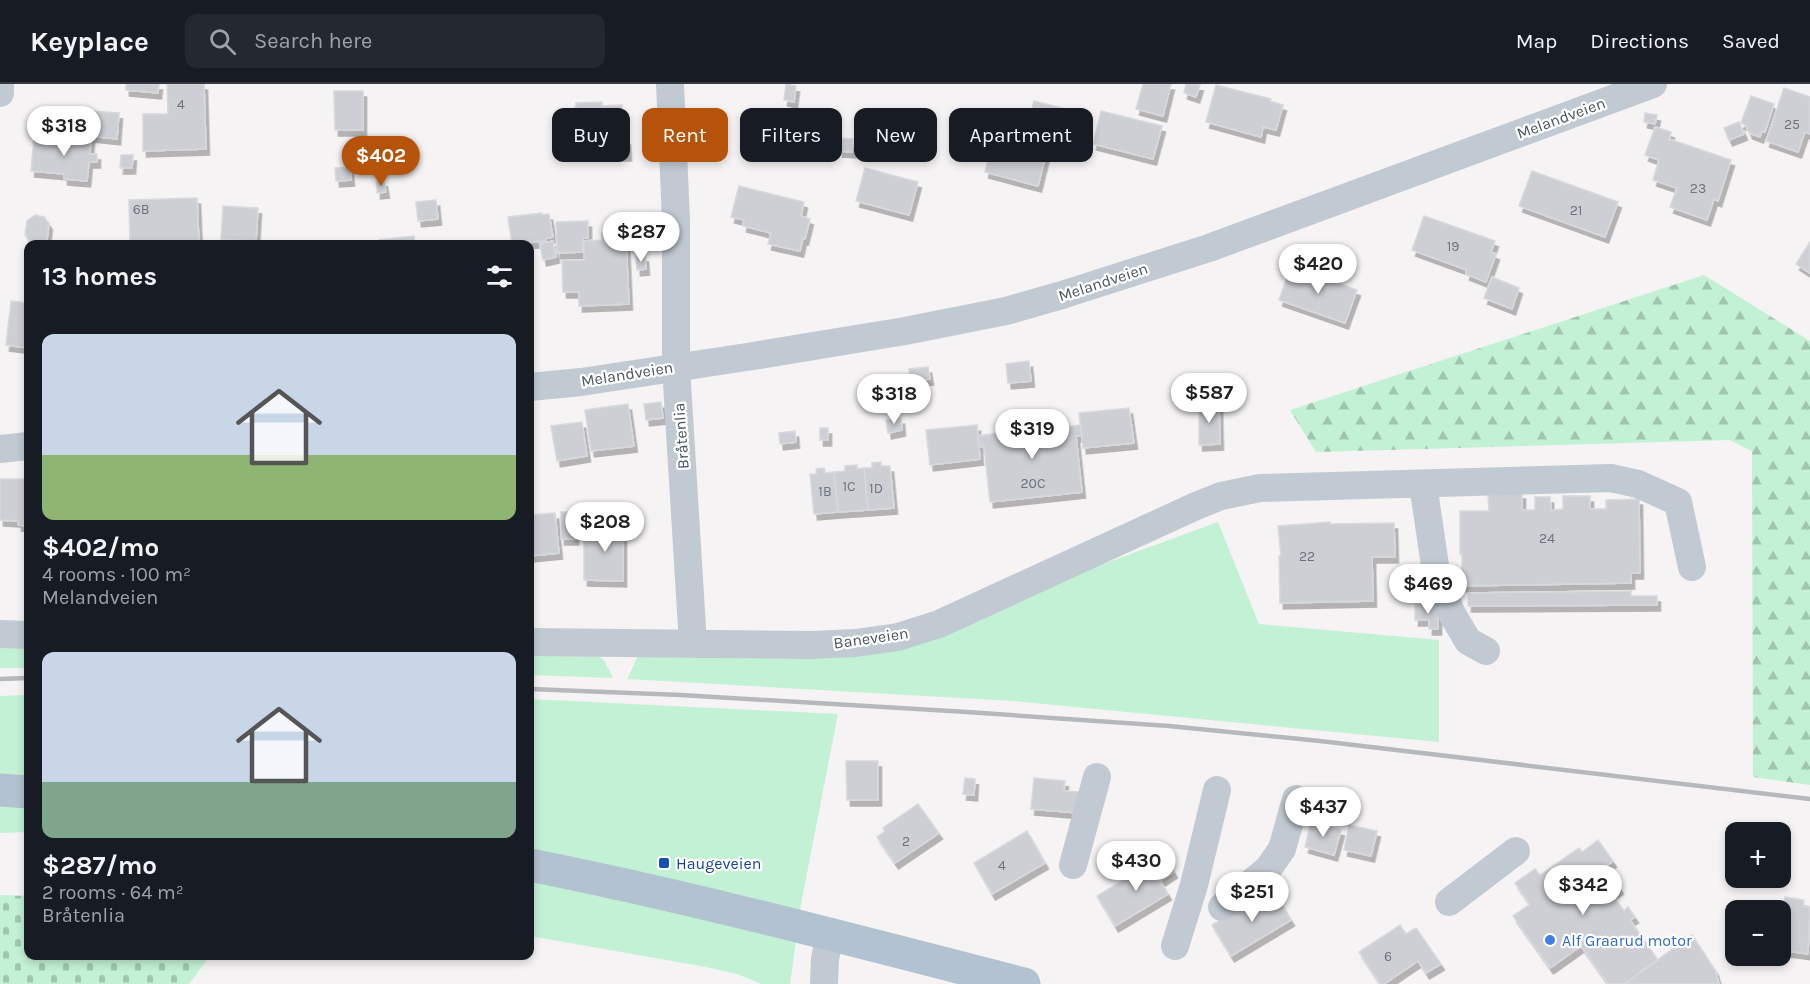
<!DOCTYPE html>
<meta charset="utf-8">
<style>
:root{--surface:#171b24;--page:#242831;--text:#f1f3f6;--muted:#9ea1a6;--line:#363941;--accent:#b45309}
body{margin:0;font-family:Karla,sans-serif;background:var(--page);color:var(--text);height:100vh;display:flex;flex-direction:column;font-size:22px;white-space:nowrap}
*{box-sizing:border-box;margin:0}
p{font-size:20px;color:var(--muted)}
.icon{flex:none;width:33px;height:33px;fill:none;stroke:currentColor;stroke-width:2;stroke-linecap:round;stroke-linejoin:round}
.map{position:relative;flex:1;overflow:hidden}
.side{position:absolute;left:24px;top:156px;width:510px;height:720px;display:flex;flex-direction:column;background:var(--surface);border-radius:12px;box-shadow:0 3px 9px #0003}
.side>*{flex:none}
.hud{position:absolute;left:552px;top:24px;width:570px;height:54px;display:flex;gap:12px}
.controls{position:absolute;left:1725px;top:738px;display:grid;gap:12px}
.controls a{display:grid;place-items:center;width:66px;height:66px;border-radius:12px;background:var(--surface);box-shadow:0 3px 9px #0003;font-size:30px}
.price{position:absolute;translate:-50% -51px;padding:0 14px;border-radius:21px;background:#fff;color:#222;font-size:20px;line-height:39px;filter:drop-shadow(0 2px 3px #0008)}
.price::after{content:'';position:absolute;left:50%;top:36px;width:18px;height:14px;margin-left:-9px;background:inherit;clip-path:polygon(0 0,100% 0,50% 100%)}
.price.active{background:var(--accent);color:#fff}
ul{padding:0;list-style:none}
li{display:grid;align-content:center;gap:12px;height:318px;padding:0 18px}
li span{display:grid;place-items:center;height:186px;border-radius:12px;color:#555}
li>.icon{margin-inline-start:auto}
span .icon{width:108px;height:108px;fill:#fffc;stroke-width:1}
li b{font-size:26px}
h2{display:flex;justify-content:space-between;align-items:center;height:72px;padding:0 18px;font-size:26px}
.chip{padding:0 21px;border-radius:12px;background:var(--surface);box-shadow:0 3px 9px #0003;font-size:21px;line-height:54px}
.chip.active{background:var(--accent);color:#fff}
header{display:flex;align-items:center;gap:36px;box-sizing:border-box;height:84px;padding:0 30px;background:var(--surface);border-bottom:2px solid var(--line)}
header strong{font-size:28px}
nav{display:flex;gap:33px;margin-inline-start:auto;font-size:21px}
.search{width:420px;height:54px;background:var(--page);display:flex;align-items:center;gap:15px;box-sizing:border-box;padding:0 21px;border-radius:12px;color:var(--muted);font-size:22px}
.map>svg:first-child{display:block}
.grass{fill:#c3f1d5}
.forest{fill:url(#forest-firs)}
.cemetery{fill:url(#cemetery-stones)}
.building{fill:#cdcfd5;stroke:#d7d9de;stroke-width:1.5;filter:url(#shadow)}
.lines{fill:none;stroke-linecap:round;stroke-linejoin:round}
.minor{stroke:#c1cad2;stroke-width:28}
.major{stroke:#b3c2d1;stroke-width:33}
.rail{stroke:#b5b8bd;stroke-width:4.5}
.transit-dot{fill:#1a4fb4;stroke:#fff;stroke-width:2}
.shop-dot{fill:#3f7fe0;stroke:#fff;stroke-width:2}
.labels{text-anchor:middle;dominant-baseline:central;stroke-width:4.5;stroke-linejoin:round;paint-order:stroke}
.number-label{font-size:14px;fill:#6b747e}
.street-label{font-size:16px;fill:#4a5661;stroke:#fff}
.transit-label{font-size:16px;fill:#164399;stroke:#fff;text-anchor:start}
.shop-label{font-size:16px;fill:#366cbe;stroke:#fff;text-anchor:start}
</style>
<header>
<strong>Keyplace</strong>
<div class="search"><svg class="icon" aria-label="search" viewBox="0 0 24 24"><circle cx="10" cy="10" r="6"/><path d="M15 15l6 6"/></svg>Search here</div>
<nav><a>Map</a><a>Directions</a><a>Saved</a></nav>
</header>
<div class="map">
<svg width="1810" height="900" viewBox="0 0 1810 900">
<defs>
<pattern id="forest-firs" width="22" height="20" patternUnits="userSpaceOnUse" patternTransform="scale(1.5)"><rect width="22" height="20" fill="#c3f1d5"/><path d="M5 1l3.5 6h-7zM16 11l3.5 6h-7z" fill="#a0c6b0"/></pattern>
<pattern id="cemetery-stones" width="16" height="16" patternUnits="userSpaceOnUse" patternTransform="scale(1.5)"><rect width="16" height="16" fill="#c3f1d5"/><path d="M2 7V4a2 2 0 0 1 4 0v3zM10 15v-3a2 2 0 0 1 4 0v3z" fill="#a0c6b0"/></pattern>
<filter id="shadow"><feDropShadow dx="3.5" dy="6" stdDeviation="0" flood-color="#0004"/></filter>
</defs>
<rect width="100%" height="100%" fill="#f5f3f3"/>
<path class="grass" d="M1218 438 1259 540 1439 556V658L1014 617 627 595 639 570 940 540Z
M0 550 28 551V584H0Z
M530 558 598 570 605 578 613 594 530 591Z
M28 611V708L0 706V612Z
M530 615 838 630 801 820 790 900H762L737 890 706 883 530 852Z
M0 720 28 722V748L0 749Z"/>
<path class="forest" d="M1704 191 1810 257V701L1753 693 1752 367 1730 356 1316 368 1290 326Z"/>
<path class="cemetery" d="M0 811 28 812V872H210L189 900H0Z"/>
<path class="building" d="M126 0H159L158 9 126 6Z
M167 0H204L206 65 143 67V30H168Z
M786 0 796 2 794 18 784 16Z
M1143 0H1171L1163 32 1136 25Z
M1186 0 1200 1 1196 13 1184 9Z
M1216 1 1271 15 1270 17 1283 21 1276 46 1263 43 1261 53 1206 38Z
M1784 4 1810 13V50L1805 48 1798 68 1766 57Z
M334 7H363V46H335Z
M1751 12 1774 20 1765 48 1762 47 1760 53 1749 49 1746 41 1741 39Z
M1034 17 1066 25 1064 28 1070 29 1067 42 1061 41 1059 52 1027 44Z
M602 18V22L622 21 623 55H627L628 71H605L604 63 576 64 575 23H576V19Z
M92 27 119 29 117 55 90 52Z
M1101 27 1162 42 1153 75 1093 60Z
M1645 29 1657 31 1655 40 1644 38Z
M1739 38 1744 50 1729 56 1724 44Z
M1655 43 1671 48 1669 55 1731 76 1718 117 1714 115 1707 136 1670 123 1677 104 1653 96 1659 76 1645 71Z
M996 44 1049 58 1038 102 985 88Z
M62 51 91 53 90 70H97V78H89L87 97 64 95V90L31 87 34 54 61 56Z
M839 54 853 55 852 68 839 67Z
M121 71H133L132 84H120Z
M350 83 351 96 336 97 335 84Z
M865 84 918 98 909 131 856 117Z
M1532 87 1618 118 1605 153 1519 122Z
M377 97H384L386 108 377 109Z
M739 102 804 118 801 132 810 135 805 155 803 154 800 167 768 160 771 149 743 142 744 136 731 133Z
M197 114 199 160H130L129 116Z
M436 116 438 135 418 137 416 118Z
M223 122 258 124 256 157 221 155Z
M542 129V131L549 130 553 153 546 154V157L512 160 508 133Z
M35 131 44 133 49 140 47 155 39 160 30 158 25 151 27 137Z
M1424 132 1495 157 1491 168 1496 170 1486 198 1466 190 1467 186 1412 166Z
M588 137V154H583V168L557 169 556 138Z
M614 148H619V155H626L629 220 579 222V208H563L562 176H584V157L602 156V149Z
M414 152 415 160H380L379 156Z
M553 157 556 173 543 176 540 160Z
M1810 158V189L1796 180Z
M636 172H645L646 185 637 186Z
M1291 182 1357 206 1345 239 1279 216Z
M1492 193 1519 204 1512 225 1484 214Z
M11 217 26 219V226H28V264L6 261Z
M1029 277 1031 297 1008 299 1006 280Z
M928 283 930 295 910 297 909 285Z
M661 318 663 334 646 336 644 320Z
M628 320 634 362 591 367 585 326Z
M1199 320H1219L1220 360 1199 361Z
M1129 324 1134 359 1083 364 1079 329Z
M901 334 902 346 888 349 886 336Z
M1060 334 1061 343 1081 341 1082 352H1076L1082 408 990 418 984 362 979 363 978 352 998 349 997 341Z
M582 338 587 372 557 377 551 342Z
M977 341 980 375 930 381 926 346Z
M820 344H828V356H820Z
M795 347 796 358 780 360 779 349Z
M881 378V382H890L894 424 868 426 864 384H872V379Z
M857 381V385L864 384 868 426 838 428 834 388 845 387V382Z
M824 384 825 389 834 388 838 428 814 430 810 390H817L816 385Z
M27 391H28V442L18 441V437L0 436V395H27Z
M1488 409H1522V426H1535V413H1550L1551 426 1563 425V412H1590V425H1606V416L1639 415 1640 489H1631V499L1462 502V470H1460V427H1489Z
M561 428H576L575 455H561Z
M555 429 559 469 530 472V431Z
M596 438H623V497L584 496V455H596Z
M1330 438V440L1394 439 1395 473H1372L1373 517 1280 519 1279 472H1281L1278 442Z
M1631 507V512H1657V521L1468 522V509Z
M1429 520V522H1438V545H1429V536H1415V521Z
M846 677H878V716H847Z
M965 694 975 695 974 711 963 710Z
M1034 694 1065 697 1064 707 1080 708 1078 729 1031 725Z
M918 720 939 749 895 779 877 753 885 747 883 744Z
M1311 738 1341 746 1334 771 1305 763Z
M1349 741 1377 747 1371 772 1344 766Z
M1027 747 1045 779 992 810 974 779Z
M1598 756 1613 777 1605 783 1620 804 1612 810 1624 827 1628 823 1635 833 1630 836 1658 876 1624 900H1608L1581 862 1550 884 1513 832 1530 820 1515 799 1535 785 1540 791 1579 764 1582 768Z
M1165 773 1174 788 1160 797 1168 810 1115 842 1097 812 1150 780 1151 781Z
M1273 805 1291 836 1231 872 1212 841Z
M1785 813 1804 816 1803 822 1810 823 1808 870 1780 866V831Z
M1400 841 1406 850 1416 844 1441 880 1426 889 1418 877 1384 900H1380L1359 868Z
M1692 851 1715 886 1719 900H1624Z"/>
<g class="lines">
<path class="minor" d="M670 0 676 136V283L693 560
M0 3V9
M530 303 581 298 747 273 905 247 1006 227 1062 211 1209 164 1653 0
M0 365 28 362
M1423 400 1437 495 1451 528 1468 557 1486 567
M0 550 28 551
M530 558 812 561 856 559 898 553 939 540 1196 422 1221 412 1260 404 1611 394 1638 400 1678 418 1692 483
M1073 781 1097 693
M1449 818 1516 767
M1222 823 1268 785 1282 765 1296 715
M1175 862 1194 801 1217 706
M824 900 825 875 830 850"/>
<path class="major" d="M0 706 28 708
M530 781C696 814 860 858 1024 900"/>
<path class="rail" d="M0 595 28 594
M530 605 681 611 967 628 1169 642 1320 657 1810 715"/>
</g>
<rect class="transit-dot" x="658" y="773" width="12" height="12" rx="3"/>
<circle class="shop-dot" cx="1550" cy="856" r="6"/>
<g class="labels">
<g class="number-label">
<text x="181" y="20">4</text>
<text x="1792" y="40">25</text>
<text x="1698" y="104">23</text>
<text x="141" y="125">6B</text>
<text x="1576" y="126">21</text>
<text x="1453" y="162">19</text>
<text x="1033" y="399">20C</text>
<text x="849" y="402">1C</text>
<text x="876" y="404">1D</text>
<text x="825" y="407">1B</text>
<text x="1547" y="454">24</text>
<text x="1307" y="472">22</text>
<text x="906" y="757">2</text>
<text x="1002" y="781">4</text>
<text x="1388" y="872">6</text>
</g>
<g class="street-label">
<text transform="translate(1561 34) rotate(-20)">Melandveien</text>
<text transform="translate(1103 198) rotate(-18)">Melandveien</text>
<text transform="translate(627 290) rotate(-9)">Melandveien</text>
<text transform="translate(681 352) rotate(-94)">Bråtenlia</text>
<text transform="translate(871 554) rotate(-8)">Baneveien</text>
</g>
<g class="transit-label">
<text x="676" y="779">Haugeveien</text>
</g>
<g class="shop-label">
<text x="1562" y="856">Alf Graarud motor</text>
</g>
</g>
</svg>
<div class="controls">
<a>+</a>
<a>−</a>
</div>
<b class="price" style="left:64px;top:73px">$318</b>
<b class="price active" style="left:381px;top:103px">$402</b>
<b class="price" style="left:641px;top:179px">$287</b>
<b class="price" style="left:1318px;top:211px">$420</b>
<b class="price" style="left:1209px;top:340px">$587</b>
<b class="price" style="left:894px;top:341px">$318</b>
<b class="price" style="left:1032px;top:376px">$319</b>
<b class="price" style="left:605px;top:469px">$208</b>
<b class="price" style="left:1428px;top:531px">$469</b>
<b class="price" style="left:1323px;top:754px">$437</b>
<b class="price" style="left:1136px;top:808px">$430</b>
<b class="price" style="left:1583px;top:832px">$342</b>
<b class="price" style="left:1252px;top:839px">$251</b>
<div class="hud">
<a class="chip">Buy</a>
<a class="chip active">Rent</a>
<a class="chip">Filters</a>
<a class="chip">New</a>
<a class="chip">Apartment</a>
</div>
<section class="side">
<h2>13 homes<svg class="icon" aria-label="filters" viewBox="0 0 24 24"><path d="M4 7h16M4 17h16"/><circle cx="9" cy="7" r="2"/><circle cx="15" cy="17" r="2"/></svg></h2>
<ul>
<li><span style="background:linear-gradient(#c9d6e8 65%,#8fb573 0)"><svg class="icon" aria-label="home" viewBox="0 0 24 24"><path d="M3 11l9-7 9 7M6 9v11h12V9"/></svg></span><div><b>$402/mo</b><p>4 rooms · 100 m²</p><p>Melandveien</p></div></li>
<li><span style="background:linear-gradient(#c9d6e8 70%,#7fa58c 0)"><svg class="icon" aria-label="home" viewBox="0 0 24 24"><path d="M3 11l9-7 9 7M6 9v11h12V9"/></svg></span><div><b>$287/mo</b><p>2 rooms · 64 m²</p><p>Bråtenlia</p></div></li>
</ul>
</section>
</div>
